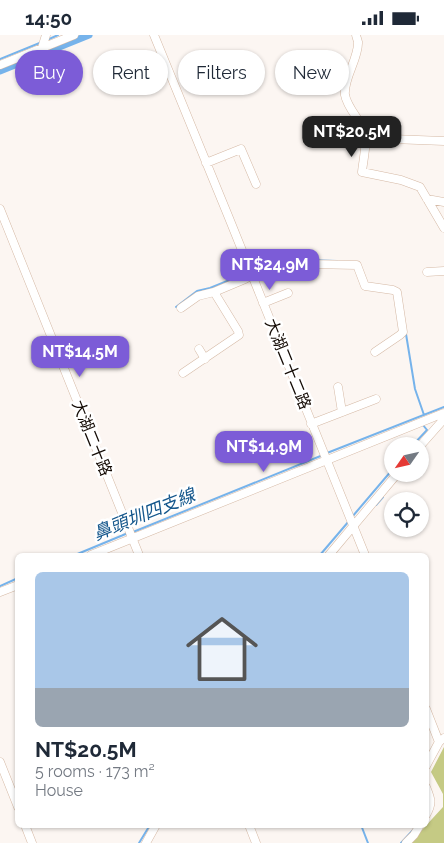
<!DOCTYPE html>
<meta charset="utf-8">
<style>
:root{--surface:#fff;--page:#f6f6f7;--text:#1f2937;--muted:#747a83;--accent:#7c5cd7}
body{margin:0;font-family:Raleway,"Noto Sans TC",sans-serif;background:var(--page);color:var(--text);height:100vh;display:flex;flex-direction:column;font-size:19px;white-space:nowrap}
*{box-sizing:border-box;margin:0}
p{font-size:16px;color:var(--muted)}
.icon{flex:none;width:28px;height:28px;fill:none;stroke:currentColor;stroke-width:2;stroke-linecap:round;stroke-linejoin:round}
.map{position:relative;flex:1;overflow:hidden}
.drawer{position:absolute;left:15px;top:518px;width:414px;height:275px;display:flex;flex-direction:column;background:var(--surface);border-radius:8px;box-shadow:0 1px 4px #0004}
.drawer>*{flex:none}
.top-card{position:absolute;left:15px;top:15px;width:415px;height:45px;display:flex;gap:10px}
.needle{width:32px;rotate:236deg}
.controls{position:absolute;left:384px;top:402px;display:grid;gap:10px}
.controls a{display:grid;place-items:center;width:45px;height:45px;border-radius:50%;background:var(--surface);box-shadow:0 1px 4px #0004;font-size:25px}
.price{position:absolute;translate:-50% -42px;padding:0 11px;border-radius:10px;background:var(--accent);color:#fff;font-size:16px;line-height:32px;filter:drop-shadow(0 1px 2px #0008)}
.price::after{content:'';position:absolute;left:50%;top:30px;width:15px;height:11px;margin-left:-8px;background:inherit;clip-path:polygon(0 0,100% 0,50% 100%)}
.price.on{background:#222;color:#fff}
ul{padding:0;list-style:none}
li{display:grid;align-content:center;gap:10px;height:265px;padding:0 20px}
li span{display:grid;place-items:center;height:155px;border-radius:8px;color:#555}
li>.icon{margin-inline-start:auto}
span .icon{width:90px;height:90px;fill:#fffc;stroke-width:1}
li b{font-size:21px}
.pill{padding:0 18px;border-radius:22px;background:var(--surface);box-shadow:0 1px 4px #0004;font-size:18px;line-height:45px}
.pill.on{background:var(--accent);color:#fff}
.status{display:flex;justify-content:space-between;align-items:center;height:35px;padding:0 25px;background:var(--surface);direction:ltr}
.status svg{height:14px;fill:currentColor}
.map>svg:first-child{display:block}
.green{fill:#c5ca84}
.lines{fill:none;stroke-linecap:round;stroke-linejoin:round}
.stream{stroke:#76b3eb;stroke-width:2}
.canal{stroke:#76b3eb;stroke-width:7}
.minor-casing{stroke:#d5b9a5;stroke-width:9}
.minor{stroke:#fff;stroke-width:8}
.labels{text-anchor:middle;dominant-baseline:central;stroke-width:5;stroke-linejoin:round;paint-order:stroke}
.street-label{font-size:16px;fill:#130a04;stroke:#fff}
.water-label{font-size:18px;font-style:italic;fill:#15578c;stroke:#fff}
</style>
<div class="status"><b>14:50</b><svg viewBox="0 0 49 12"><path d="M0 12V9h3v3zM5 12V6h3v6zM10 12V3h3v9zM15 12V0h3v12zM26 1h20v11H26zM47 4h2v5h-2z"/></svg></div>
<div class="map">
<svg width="444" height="808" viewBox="0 0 444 808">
<rect width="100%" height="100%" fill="#fcf6f2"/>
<path class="green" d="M444 712V808H410L443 772V759L431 737Z"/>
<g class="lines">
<path class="stream" d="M47 5 58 0
M0 24 42 7
M251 235 268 227 306 225 337 226
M176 272 197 256 210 253 247 238
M406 299 415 354 424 380
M423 390 427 395
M412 411 427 395
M420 417 424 413
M327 418 444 372
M376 470 383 462
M352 482 392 435
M133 497 323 420
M75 520 128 498
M320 520 349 486
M0 551 18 543
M361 790 368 808
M139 808 150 790
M401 808 414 794"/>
<path class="canal" d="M0 36 89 0"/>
<defs>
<path id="minor" d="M154 0 229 183 365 520
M356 0C356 1 358 6 358 7 359 23 343 44 345 60 347 72 359 84 364 95 368 105 363 126 362 137L401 145 420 152 444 193
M42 13 46 0
M0 30 74 0
M366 103 444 106
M206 128 241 114 256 149
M427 164 444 167
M0 174 139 520
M427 237 444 236
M263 268 288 258
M181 273 198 261 214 257
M199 314 205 324
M183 338 239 300 238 296 214 257 245 244 263 234 275 231 309 229 357 230 365 251 393 255 397 257 403 297 400 300 375 317
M338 352 342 377
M311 389 376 364
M420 411 444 384
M91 520 444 378
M329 520 397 439
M0 557 18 550
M426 674 439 707
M0 727 18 772
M426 731 439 707 444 703
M426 752C431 764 433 768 426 780
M25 790 32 808
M249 790 256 808
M146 808 156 790
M406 808 414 800 420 790"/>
</defs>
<use href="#minor" class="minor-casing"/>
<use href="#minor" class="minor"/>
</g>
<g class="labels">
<g class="street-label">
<text transform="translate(288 329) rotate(68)">大湖二十二路</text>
<text transform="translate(92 403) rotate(68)">大湖二十路</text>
</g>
<g class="water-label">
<text transform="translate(144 479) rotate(-22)">鼻頭圳四支線</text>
</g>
</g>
</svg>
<div class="controls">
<a><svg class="needle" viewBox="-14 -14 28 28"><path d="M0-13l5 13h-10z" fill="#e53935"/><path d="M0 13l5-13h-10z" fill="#747a83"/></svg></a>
<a><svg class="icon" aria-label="locate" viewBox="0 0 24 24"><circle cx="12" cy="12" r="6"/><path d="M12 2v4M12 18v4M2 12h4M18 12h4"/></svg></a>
</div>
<b class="price on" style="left:352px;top:123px">NT$20.5M</b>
<b class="price" style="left:270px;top:256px">NT$24.9M</b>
<b class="price" style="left:80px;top:343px">NT$14.5M</b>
<b class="price" style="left:264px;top:438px">NT$14.9M</b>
<div class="top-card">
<a class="pill on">Buy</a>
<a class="pill">Rent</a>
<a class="pill">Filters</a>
<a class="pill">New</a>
</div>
<section class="drawer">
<ul>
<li><span style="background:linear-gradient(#a9c7e8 75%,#9aa5b1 0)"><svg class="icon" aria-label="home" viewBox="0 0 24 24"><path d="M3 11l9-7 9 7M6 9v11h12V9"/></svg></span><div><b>NT$20.5M</b><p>5 rooms · 173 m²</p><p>House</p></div></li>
</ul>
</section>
</div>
